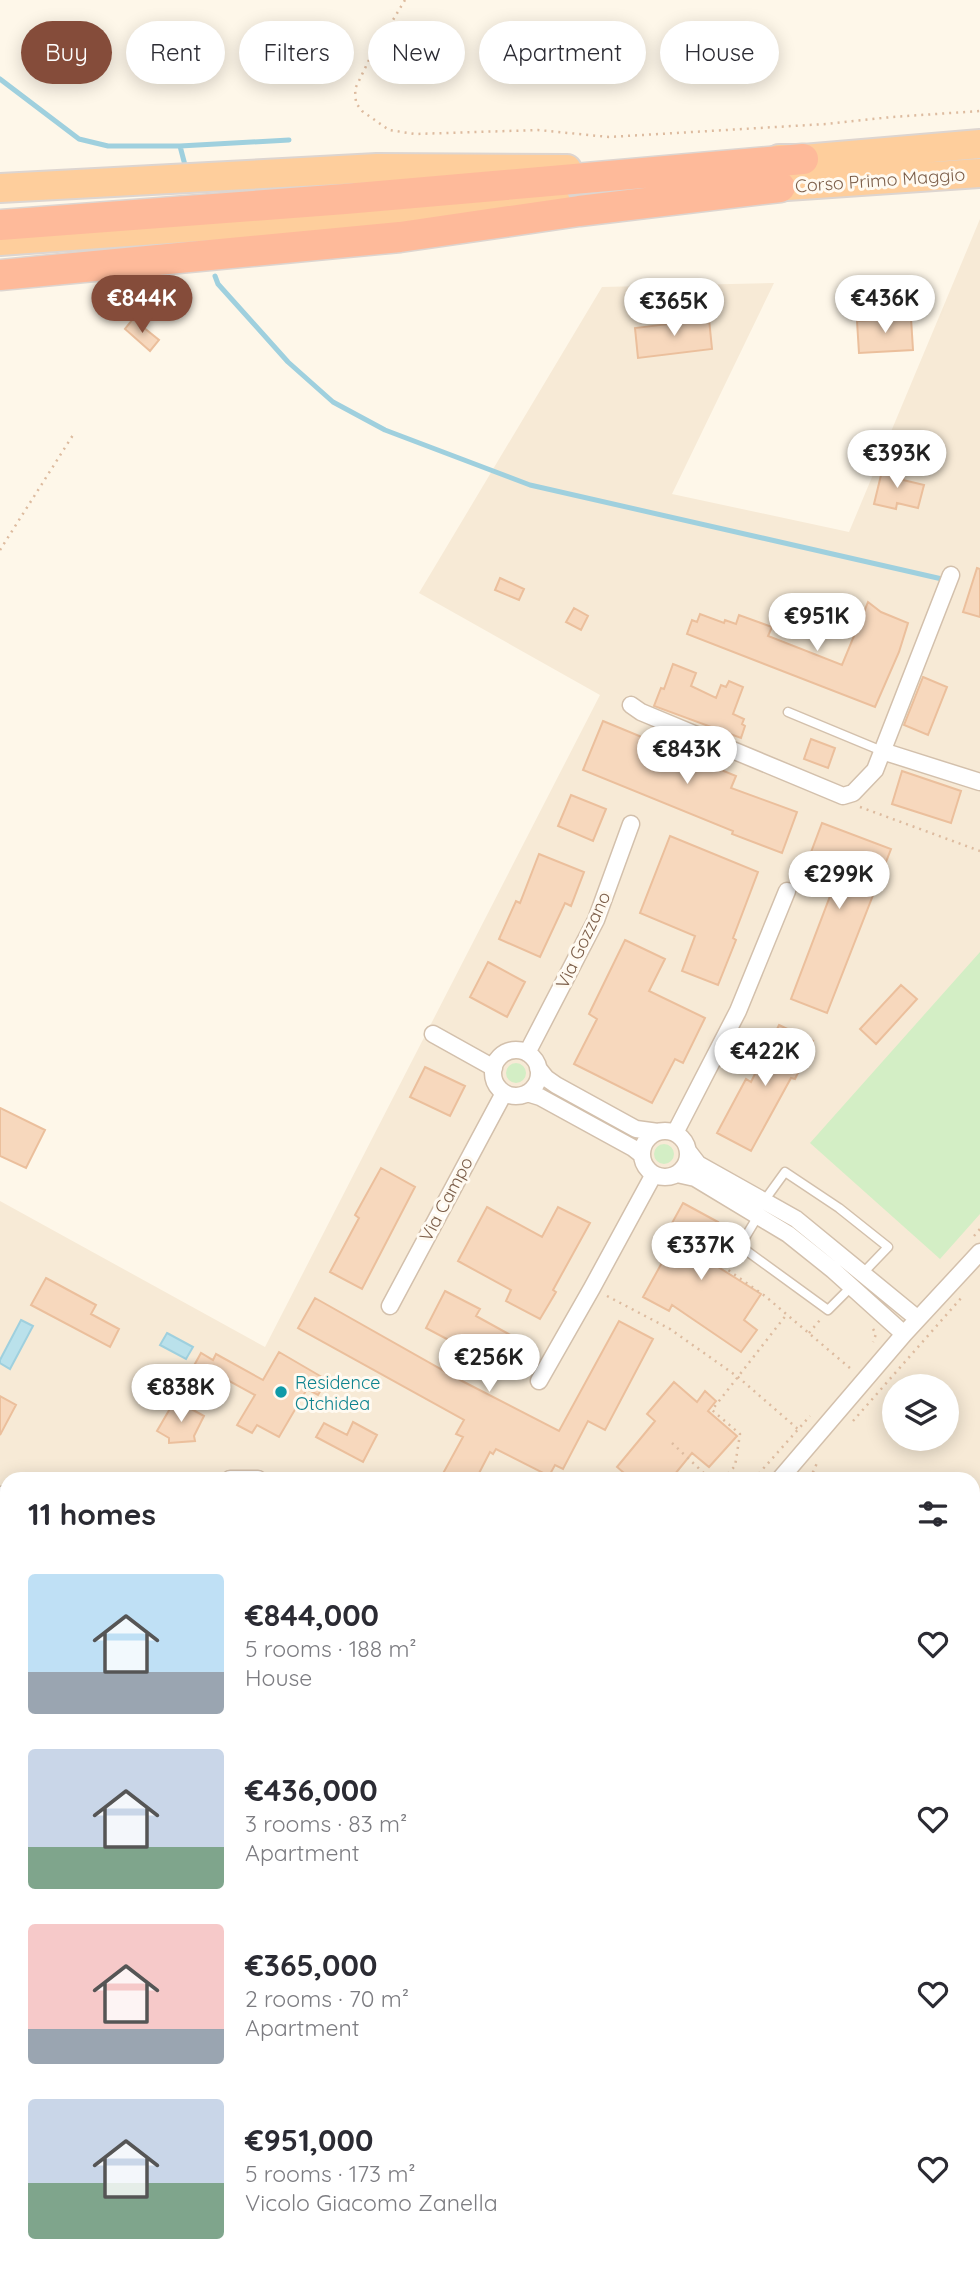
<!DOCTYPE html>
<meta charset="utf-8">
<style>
:root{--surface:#fff;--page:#f7f7f7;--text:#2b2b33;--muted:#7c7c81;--accent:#854c3a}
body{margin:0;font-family:Quicksand,sans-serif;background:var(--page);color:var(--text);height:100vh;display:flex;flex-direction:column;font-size:26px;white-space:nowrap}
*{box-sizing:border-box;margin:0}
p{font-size:23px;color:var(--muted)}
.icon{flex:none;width:38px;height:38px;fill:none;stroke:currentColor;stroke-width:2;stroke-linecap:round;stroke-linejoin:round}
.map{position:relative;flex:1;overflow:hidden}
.details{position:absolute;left:0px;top:1472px;width:980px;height:800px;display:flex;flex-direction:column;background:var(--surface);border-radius:21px 21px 0 0;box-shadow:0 4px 18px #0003}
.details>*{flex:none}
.hud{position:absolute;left:21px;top:21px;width:938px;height:63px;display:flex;gap:14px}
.controls{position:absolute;left:882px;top:1374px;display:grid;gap:14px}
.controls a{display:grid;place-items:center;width:77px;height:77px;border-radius:50%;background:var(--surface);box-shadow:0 4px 18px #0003;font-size:35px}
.price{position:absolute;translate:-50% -60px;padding:0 16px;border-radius:24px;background:#fff;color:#222;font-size:23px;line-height:46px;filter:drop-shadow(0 2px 4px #0008)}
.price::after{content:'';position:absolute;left:50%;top:42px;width:21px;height:16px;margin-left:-10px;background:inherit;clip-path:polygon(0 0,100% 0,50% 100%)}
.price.on{background:var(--accent);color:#fff}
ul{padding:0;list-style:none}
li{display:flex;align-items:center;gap:21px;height:175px;padding:0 28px}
li span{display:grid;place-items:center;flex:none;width:196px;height:140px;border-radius:7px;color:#555}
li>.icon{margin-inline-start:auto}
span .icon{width:84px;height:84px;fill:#fffc;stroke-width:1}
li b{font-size:30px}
h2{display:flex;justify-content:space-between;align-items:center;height:84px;padding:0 28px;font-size:30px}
.tag{padding:0 24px;border-radius:32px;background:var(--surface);box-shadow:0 4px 18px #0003;font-size:24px;line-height:63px}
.tag.on{background:var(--accent);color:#fff}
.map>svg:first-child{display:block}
.residential{fill:#f7ead6;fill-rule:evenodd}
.green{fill:#d3eec5}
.water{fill:#bae1eb;stroke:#9fd0de;stroke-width:2}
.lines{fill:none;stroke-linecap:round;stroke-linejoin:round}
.stream{stroke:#9fd0de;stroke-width:5}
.building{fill:#f7d8bd;stroke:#ebbf9c;stroke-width:2}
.service-casing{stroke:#d3c0ac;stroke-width:11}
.minor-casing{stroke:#d3c0ac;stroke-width:19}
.trunk-casing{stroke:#ddd5d0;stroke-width:32}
.motorway-casing{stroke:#ddd5d0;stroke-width:33}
.path{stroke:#ddbb9f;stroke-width:2.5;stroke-dasharray:2 5;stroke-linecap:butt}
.service{stroke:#fff;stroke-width:8}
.minor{stroke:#fff;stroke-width:16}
.trunk{stroke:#fece9c;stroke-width:28}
.motorway{stroke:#feba9a;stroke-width:30}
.culture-dot{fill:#0f9aa8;stroke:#fffaf1;stroke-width:2.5}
.labels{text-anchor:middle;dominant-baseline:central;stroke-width:6;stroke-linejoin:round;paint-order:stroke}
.street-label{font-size:18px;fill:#7c5e49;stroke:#fffaf1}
.culture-label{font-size:18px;fill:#0d838f;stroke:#fffaf1;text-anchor:start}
</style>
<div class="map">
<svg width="980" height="2270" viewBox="0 0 980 2270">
<rect width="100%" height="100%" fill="#fef7e9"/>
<path class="residential" d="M980 219V2270H567L557 2265 973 2264V1479H7V1586L0 1582V1201L265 1347 600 695 419 593 602 287 774 283 672 494 849 532ZM894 1386H947V1438H894Z"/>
<path class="green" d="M980 952V1214L940 1259 810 1143Z
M506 1073a10 10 0 1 1 20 0a10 10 0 1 1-20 0Z
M654 1154a10 10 0 1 1 20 0a10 10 0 1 1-20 0Z"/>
<path class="water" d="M21 1320 33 1326 10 1369 0 1363V1360Z
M167 1333 193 1347 186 1359 160 1345Z"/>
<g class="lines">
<path class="stream" d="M0 79 79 139 108 146H180L289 140
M180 146 186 169
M215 276 218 284 288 362 333 402 385 430 530 485 942 579
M0 1596 7 1599
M973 2008 980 2006"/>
</g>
<path class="building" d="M911 318 913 350 859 353 857 321Z
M133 319 159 340 150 351 125 329Z
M709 319 712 349 638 358 635 328Z
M883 467 905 472 903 480 924 485 918 508 897 503 896 509 874 504Z
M977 568 980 569V617L963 612Z
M500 578 524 589 519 600 495 590Z
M868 602 881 612 908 623 899 652 875 707 687 634 692 620 697 622 700 614 724 623 725 620 736 624 739 615 772 627 768 636 842 665Z
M574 608 588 616 581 630 566 622Z
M673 664 696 673 691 686 716 698 721 685 726 687 729 681 743 687 733 714 744 719 742 724 745 726 741 738 654 706 661 688 664 689Z
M923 677 947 687 928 735 904 725Z
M603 721 736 776 731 788 797 812 782 853 732 834 733 831 583 770Z
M811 739 835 748 828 768 804 759Z
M902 771 961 791 951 823 892 804Z
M571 795 606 809 593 841 558 826Z
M822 823 891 849 827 1013 791 999 838 875 807 863Z
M670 836 758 872 733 938 736 940 718 985 682 971 695 936 640 913Z
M539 854 584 872 571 906 565 903 540 957 499 939 516 901 520 903Z
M625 940 665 959 649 991 705 1018 683 1063 675 1059 652 1103 574 1064 597 1019 589 1014Z
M488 962 525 982 507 1017 470 997Z
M901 985 917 999 876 1044 860 1029Z
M779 1025 813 1041 795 1079 791 1078 751 1151 717 1133 746 1079 751 1082Z
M425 1067 465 1086 450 1116 410 1097Z
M0 1108 45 1130 26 1168 0 1156Z
M381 1168 415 1187 362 1289 330 1272 359 1218 355 1215Z
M683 1203 718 1222 699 1255 761 1294 744 1320 757 1330 741 1352 672 1305 669 1311 643 1297 664 1259 655 1254Z
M487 1207 542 1237 558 1207 590 1223 553 1290 556 1292 540 1319 506 1301 511 1290 458 1261Z
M46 1278 96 1305 91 1314 119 1329 110 1347 31 1305Z
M445 1291 480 1309 476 1316 525 1343 509 1372 426 1328Z
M315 1298 462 1381 559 1431 619 1321 653 1339 605 1430 588 1421 563 1469 555 1465 549 1476 496 1449 493 1454 490 1452 476 1479H440L463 1437 456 1434 464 1420 298 1328Z
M279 1352 327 1380 318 1395 307 1389 279 1437 257 1425 252 1433 237 1425 255 1395 224 1378 214 1394 186 1380 201 1353 213 1360 216 1354 263 1380Z
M674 1382 697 1402 705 1391 716 1401 708 1411 737 1436 709 1467 692 1453 671 1479H631L617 1467 655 1421 647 1414Z
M0 1396 16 1405 0 1435Z
M175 1400 204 1416 194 1436 195 1441 169 1443V1438L157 1431Z
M353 1422 377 1435 363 1462 316 1437 324 1423 347 1435Z"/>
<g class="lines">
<defs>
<path id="service" d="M788 712 882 751
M764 1201 785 1172 839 1208 888 1247 863 1273
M758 1216 740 1246 828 1310 851 1287
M0 1574 7 1577"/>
<path id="minor" d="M631 705 641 712 843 796 853 793 875 770 951 575
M882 751 980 782
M433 1034 494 1068
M493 1073a23 23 0 1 1 46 0a23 23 0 1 1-46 0Z
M527 1053 596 920 631 824
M538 1068 546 1078 556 1085 636 1129 658 1132
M527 1093 540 1097 633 1148 642 1155
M642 1154a23 23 0 1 1 46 0a23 23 0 1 1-46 0Z
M675 1133 738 1011 787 891
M688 1151 698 1164 796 1219 918 1319
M677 1174 695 1178 788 1234 833 1270 904 1334
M390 1306 504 1093
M539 1381 592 1288 654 1174
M230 1479H258
M780 1479 904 1334 980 1252
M0 1495 7 1494
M973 1620 980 1625
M973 2083 980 2089
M0 2166 7 2158
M754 2264 757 2270
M796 2270 799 2264"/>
<path id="trunk" d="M779 159H803L980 144
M0 188 377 168 567 169
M757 188 980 173
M0 241 556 202"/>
<path id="motorway" d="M0 225 345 199 803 159
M0 275 400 237 579 211 780 187"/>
</defs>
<use href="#service" class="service-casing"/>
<use href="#minor" class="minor-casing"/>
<use href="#trunk" class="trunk-casing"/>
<use href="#motorway" class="motorway-casing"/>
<path class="path" d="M405 0 369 60 355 89 356 103 362 111 389 130 415 134 538 130 609 137 826 124 892 117 980 111
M0 550 73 435
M860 807 980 851
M974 1236 980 1229
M734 1258 728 1270 765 1296 851 1369
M607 1296 670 1329 738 1377 799 1430
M873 1329 876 1334 873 1342
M809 1333 820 1320
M853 1421 962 1297
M672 1443 710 1479
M723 1479 735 1466 740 1434 712 1410 787 1314
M754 1479 810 1416
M810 1479 817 1463
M0 2129 7 2120"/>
<use href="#service" class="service"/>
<use href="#minor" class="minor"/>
<use href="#trunk" class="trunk"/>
<use href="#motorway" class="motorway"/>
</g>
<circle class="culture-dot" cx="281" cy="1392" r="7"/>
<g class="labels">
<g class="street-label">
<text transform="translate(880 180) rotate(-4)">Corso Primo Maggio</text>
<text transform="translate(583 940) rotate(-65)">Via Gozzano</text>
<text transform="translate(446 1199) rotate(-62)">Via Campo</text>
</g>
<g class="culture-label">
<text x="295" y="1382">Residence<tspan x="295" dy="21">Otchidea</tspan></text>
</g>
</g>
</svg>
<div class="controls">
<a><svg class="icon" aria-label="layers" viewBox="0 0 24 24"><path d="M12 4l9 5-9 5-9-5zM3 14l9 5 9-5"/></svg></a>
</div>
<b class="price on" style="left:142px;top:335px">€844K</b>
<b class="price" style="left:885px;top:335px">€436K</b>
<b class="price" style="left:674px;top:338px">€365K</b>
<b class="price" style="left:897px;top:490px">€393K</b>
<b class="price" style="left:817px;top:653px">€951K</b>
<b class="price" style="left:687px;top:786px">€843K</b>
<b class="price" style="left:839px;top:911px">€299K</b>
<b class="price" style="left:765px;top:1088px">€422K</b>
<b class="price" style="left:701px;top:1282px">€337K</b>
<b class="price" style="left:489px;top:1394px">€256K</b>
<b class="price" style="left:181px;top:1424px">€838K</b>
<div class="hud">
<a class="tag on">Buy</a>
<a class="tag">Rent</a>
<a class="tag">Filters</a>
<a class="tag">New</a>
<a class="tag">Apartment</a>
<a class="tag">House</a>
</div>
<section class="details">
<h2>11 homes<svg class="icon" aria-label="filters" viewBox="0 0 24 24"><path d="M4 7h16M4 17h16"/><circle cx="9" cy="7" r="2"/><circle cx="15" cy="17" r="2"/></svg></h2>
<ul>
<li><span style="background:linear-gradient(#bfe0f5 70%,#9aa5b1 0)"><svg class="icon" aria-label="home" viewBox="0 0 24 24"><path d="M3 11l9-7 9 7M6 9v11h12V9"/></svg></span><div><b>€844,000</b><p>5 rooms · 188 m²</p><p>House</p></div><svg class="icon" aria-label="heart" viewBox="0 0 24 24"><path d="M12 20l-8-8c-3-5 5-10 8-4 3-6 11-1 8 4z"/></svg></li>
<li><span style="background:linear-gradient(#c9d6e8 70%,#7fa58c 0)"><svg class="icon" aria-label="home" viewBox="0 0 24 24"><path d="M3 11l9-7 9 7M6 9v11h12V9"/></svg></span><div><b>€436,000</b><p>3 rooms · 83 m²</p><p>Apartment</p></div><svg class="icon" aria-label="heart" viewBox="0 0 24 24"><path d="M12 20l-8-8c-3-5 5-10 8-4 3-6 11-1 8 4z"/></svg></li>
<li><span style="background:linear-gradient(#f6c9c9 75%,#9aa5b1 0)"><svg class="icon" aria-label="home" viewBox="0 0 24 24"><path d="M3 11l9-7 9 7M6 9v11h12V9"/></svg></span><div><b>€365,000</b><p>2 rooms · 70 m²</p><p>Apartment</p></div><svg class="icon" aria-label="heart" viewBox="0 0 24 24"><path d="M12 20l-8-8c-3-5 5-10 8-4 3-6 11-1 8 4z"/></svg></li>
<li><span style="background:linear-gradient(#c9d6e8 60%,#7fa58c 0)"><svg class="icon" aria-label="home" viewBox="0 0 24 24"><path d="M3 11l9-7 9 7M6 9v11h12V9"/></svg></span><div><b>€951,000</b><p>5 rooms · 173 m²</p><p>Vicolo Giacomo Zanella</p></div><svg class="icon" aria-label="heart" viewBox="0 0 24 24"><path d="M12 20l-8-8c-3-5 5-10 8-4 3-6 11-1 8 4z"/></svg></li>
</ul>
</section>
</div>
